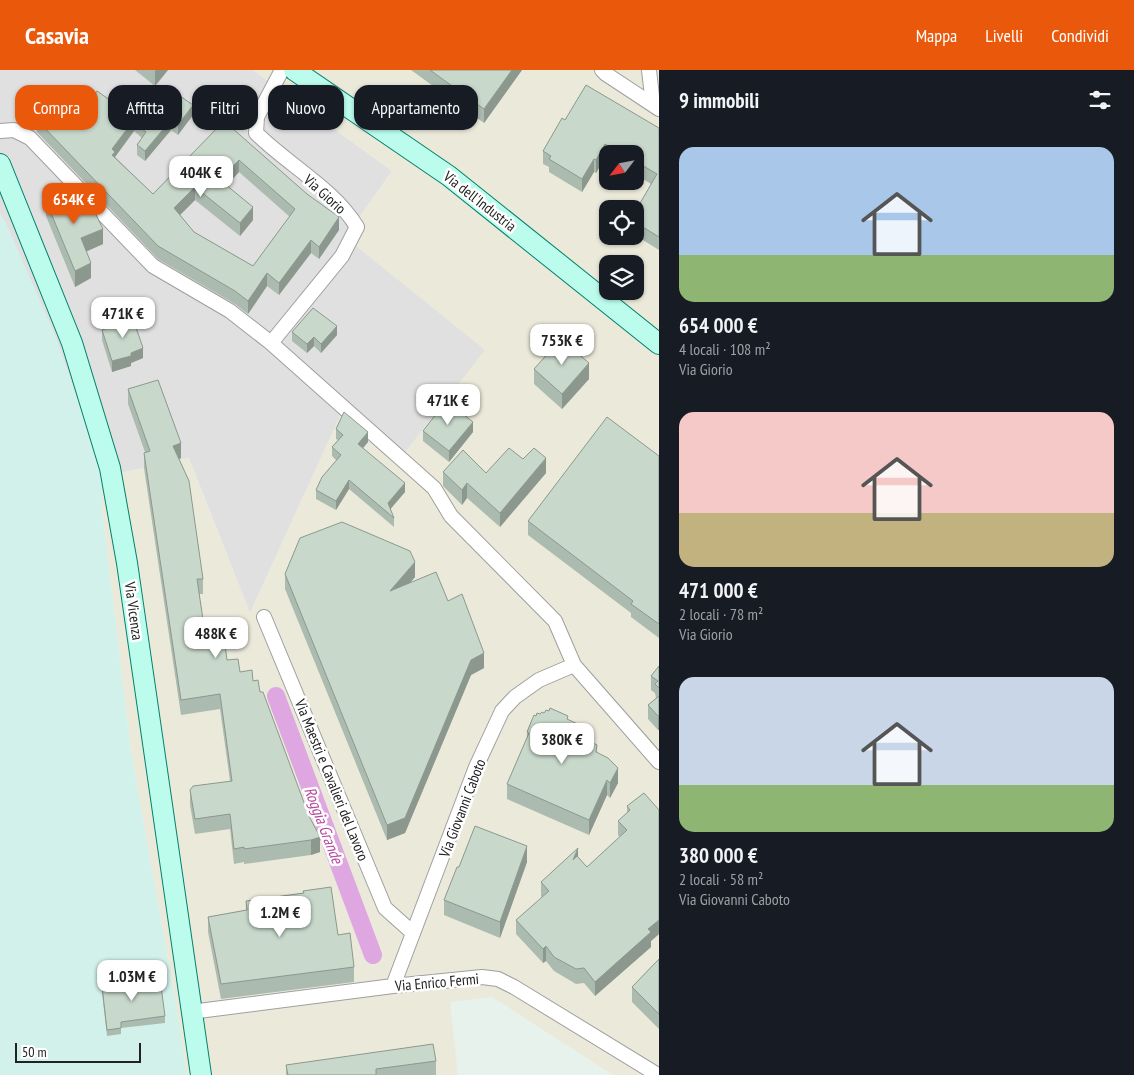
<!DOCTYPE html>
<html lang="it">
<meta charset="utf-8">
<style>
:root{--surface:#171b24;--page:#20242c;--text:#f1f3f6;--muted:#9ea1a6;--accent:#ea580c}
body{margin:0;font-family:"PT Sans Narrow",sans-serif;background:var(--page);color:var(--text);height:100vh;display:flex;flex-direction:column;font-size:19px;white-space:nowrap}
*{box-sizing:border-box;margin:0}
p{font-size:16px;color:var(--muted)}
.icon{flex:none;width:28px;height:28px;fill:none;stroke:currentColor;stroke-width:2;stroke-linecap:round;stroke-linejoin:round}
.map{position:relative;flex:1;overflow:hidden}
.drawer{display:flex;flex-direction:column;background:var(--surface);width:475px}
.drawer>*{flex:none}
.hud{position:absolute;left:15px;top:15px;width:475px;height:45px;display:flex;gap:10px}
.needle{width:32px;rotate:238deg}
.tools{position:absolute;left:599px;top:75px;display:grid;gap:10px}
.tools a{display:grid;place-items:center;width:45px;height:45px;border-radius:10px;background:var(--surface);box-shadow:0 1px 4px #0004;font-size:25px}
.scale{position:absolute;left:15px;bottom:12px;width:126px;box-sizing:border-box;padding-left:5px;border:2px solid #222;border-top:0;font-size:14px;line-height:18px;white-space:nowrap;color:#222;-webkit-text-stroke:4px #fff;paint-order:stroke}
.price{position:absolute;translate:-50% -42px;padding:0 11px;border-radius:10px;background:#fff;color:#222;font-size:16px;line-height:32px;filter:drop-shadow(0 1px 2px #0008)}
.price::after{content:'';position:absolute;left:50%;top:30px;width:15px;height:11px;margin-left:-8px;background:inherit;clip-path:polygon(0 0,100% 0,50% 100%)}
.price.on{background:var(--accent);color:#fff}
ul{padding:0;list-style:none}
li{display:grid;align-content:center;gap:10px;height:265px;padding:0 20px}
li span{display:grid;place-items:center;height:155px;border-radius:15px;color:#555}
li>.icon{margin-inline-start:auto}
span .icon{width:90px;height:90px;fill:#fffc;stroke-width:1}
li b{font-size:21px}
h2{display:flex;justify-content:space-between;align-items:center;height:60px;padding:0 20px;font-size:21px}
.pill{padding:0 18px;border-radius:15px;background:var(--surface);box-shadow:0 1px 4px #0004;font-size:18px;line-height:45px}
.pill.on{background:var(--accent);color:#fff}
header{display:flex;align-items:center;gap:30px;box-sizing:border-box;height:70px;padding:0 25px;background:var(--accent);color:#fff}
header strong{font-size:24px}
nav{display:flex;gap:28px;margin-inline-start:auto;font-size:18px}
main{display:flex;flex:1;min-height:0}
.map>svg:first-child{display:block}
.residential{fill:#dfe0df}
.industrial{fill:#ebeada;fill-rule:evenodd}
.farmland{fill:#d3f1eb}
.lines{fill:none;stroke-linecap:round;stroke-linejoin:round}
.canal{stroke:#dea7e1;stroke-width:18}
.street-casing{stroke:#9f9f9f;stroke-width:16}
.secondary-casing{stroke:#00816b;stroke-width:22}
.street{stroke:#fff;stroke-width:14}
.secondary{stroke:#bcfced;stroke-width:20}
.wall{fill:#acbbaf;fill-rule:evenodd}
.shaded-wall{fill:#8c988e}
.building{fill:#c8d9cb;stroke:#8c988e;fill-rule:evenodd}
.labels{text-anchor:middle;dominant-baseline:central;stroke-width:5;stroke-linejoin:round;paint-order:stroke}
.street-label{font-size:15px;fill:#222;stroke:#fff}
.water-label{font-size:16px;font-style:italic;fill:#b7489f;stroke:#fff}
</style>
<header>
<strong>Casavia</strong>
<nav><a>Mappa</a><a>Livelli</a><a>Condividi</a></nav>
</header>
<main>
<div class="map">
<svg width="659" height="1005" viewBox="0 0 659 1005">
<rect width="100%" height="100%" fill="#e8f2ec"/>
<path class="residential" d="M0 0H253L392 101 345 167 486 280 399 390 341 344 250 543 189 388 102 407 80 337 56 268 6 154 0 144Z"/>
<path class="industrial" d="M253 0H659V1005H613L492 927 450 932 458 1005H187L176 934 131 682 102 438V407L189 388 250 543 341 344 399 390 485 280 345 167 392 101ZM608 84H635V111H608ZM608 139H635V166H608ZM608 194H635V221H608Z"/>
<path class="farmland" d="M0 144 6 153 56 268 80 337 102 407V438L131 682 176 934 187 1005H0Z"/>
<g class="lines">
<path class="canal" d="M276 626 373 885"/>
<defs>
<path id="street" d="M602 0 606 4 659 39
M649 0 653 35
M0 61 14 60 30 68 153 196 230 241 271 273 434 418 451 446 555 551 574 595 659 692
M271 273 342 186 357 157C333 118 288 95 256 63L257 47 282 0
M264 547 385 838 413 863
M393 916 476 697 502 641 515 627 539 610 574 595
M191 942 393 916 482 907 498 909 514 917 658 1005"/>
<path id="secondary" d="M294 0 449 106 659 274
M0 94 72 273 110 398 127 493 201 1005"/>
</defs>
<use href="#street" class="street-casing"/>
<use href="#secondary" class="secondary-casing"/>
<use href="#street" class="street"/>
<use href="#secondary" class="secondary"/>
</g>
<path class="wall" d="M135 0H168L155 16Z
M411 0H522L484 53Z
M114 33 136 50 155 49 193 45 178 65 171 60 145 91 137 85V75L142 68 134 61 115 87 153 124 224 51 339 160 319 189 311 183 279 225 267 216 248 244 235 234 158 189 37 62V50L80 43ZM239 102 290 147 253 196 194 162 180 145 195 130 240 166 253 150 226 115Z
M565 50 659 58V180L638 167V160L635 158V142L651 114 635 104V84H608V88L605 87 596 103 594 102 582 122 549 102V97L543 94V81Z
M46 131 78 135 103 174 86 181 91 208 75 217 46 146Z
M118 251 143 288 131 293V296L112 302 102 270V260L118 254Z
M292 262 337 265 321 283 314 276 307 283 292 271Z
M534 299 589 309 562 339 534 314Z
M128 319 181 388 179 389 203 509V524H199L206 570 240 602 253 611 260 622 320 782 311 785 244 794V792L234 794 230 759 195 764 190 735V720L230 711 220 639 181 645 144 398V383L145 382 128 334Z
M336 359 368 372 363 378 405 422 390 439 394 448V457L349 419 336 440 316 429V420L337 391 332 386V377L338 370 336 369Z
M423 361 473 362 449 392 423 371Z
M659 386V568L631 547V543L528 465V451Z
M523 389 546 403 500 457 467 428 462 435 443 416V402L486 403Z
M285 504 415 507 410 513 448 531 484 598 471 605 405 763 387 770 285 519Z
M659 596V660H658L648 649V635L656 628 655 623 651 620V606Z
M540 644 568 650 591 672 618 713 610 728 607 725 589 765 507 729V714L527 669V662L536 646Z
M627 736 659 740V864L651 871V877L595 926 584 913 576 914 554 901 546 891 543 893 516 864V850L542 828 541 826V812L578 788 587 797 620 767 618 765V751L627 743Z
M527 792 500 868 444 845V830L459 797Z
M303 821 338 865 354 897V912L221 929 208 862V847L246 840V831L303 823Z
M659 889V959L632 932V917Z
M102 916 165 946V953L121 958V964L107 966 102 923Z
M436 991V1005H286V995Z"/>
<path class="shaded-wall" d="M156 0H168L155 16V1Z
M512 0H522L484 53V39Z
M193 35V45L178 65V55Z
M136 47V53L134 52V61L115 87V95L112 79Z
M171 50V60L145 91V81Z
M605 74V87L596 103V90Z
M594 89V102L582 122V109Z
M239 90V102L220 123V110Z
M195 117V130L174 151V138Z
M253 137V150L240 166V153Z
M339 147V160L319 189V177Z
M103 159V174L81 184V168Z
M311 170V183L279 225V213Z
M91 193V208L75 217V201Z
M267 203V216L248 244V231Z
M337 256V265L321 283V274Z
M314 267V276L307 283V274Z
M143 278V288L131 293V296L112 302V291Z
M589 293V309L562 339V324Z
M473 352V362L449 392V381Z
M368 362V372L358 384V374Z
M181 373V388L173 391V376Z
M546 388V403L500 457V443Z
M349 410V419L336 440V431Z
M405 413V422L388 442V433Z
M467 413V428L462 435V420Z
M415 492V507L390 536V521Z
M484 583V598L471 605 405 763 387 770V755L471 590Z
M658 646H659V660H658Z
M618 698V713L610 728V713Z
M607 710V725L589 765V750Z
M320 767V782L311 785V770Z
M527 776V792L500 868V852Z
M578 778V792L573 790Z
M659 850V864L651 871V877L595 926V912L648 859Z
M546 876V891L543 893V879Z"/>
<path class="building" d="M430 0H512L484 39Z
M586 15 659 58V167L638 154 641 149 635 145V142L657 104 635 91V84H622L605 74 596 90 594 89 582 109 549 89 551 86 543 81 562 48 565 50Z
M97 21 114 33 115 31 136 47 112 79 115 82 112 85 153 124 224 51 307 124 339 147 319 177 311 170 279 213 267 203 248 231 235 221 158 176 37 50 60 25 80 43ZM239 90 295 139 253 196 194 162 174 138 195 117 240 153 253 137 220 110Z
M174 22 193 35 178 55 171 50 145 81 137 75 146 62 134 52 144 40 155 49Z
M71 120 78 135 87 126 103 159 81 168 91 193 75 201 46 131Z
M313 238 337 256 321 274 314 267 307 274 292 262Z
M132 246 143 278 131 283V286L112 291 102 260 119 254 118 251Z
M561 269 589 293 562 324 534 299Z
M158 310 181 373 173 376 189 411 203 509H197L206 570 224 567 227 590 238 589 240 602 252 600 253 611 258 610 260 622H263L309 746 320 767 311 770 244 779V777L234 779 230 744 195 749 190 720 193 716 232 711 220 624 181 630 144 383 150 381 128 319Z
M446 331 473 352 449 381 423 361Z
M344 342 368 362 358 374 405 413 388 433 394 448 349 410 336 431 316 420 322 407 341 385 332 377 343 365 336 359Z
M607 347 659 386V554L631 534 633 531 528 451Z
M509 378 523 389 534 378 546 388 500 443 467 413 462 420 443 402 463 380 486 403Z
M342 452 410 481 415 492 390 521 436 502 448 531 462 524 484 583 471 590 405 748 387 755 285 504 300 468Z
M659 596V618L655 614 658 611 651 606Z
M659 626V646H658L648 635Z
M550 638 568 646 567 649 586 658 591 672 597 675 596 682 608 688 618 698 610 713 607 710 589 750 507 714 529 663 527 662 534 645 536 646 537 643 540 644 542 642 544 643 546 640 549 641Z
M644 723 659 740V850L648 859 651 862 595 912 584 898 576 899 554 887 546 876 543 879 516 850 549 821 541 812 578 778 573 790 577 786 587 797 627 760 618 751 630 740 627 736Z
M475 756 527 776 500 852 444 830 457 797H459Z
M331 817 338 865 350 863 354 897 221 914 208 847 247 840 246 831 304 823 303 821Z
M659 889V944L632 917Z
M160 909 165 946 121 952V958L107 960 102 916Z
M433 974 436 991 376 999V1005H288L286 995Z"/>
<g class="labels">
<g class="street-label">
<text transform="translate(325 124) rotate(42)">Via Giorio</text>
<text transform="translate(480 131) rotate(38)">Via dell'Industria</text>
<text transform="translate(134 541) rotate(82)">Via Vicenza</text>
<text transform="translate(332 710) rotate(68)">Via Maestri e Cavalieri del Lavoro</text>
<text transform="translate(462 738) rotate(-69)">Via Giovanni Caboto</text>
<text transform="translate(437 912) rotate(-5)">Via Enrico Fermi</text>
</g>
<g class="water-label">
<text transform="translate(324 755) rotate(69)">Roggia Grande</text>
</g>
</g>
</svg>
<div class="tools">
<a><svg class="needle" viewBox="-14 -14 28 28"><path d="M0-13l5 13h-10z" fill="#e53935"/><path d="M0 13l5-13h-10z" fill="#9ea1a6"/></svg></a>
<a><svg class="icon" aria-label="locate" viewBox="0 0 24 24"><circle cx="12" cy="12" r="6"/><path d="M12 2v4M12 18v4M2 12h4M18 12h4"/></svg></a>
<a><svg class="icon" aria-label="layers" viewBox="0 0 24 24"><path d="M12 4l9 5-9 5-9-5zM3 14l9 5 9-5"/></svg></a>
</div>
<div class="scale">50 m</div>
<b class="price" style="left:201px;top:128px">404K €</b>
<b class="price on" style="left:74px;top:155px">654K €</b>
<b class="price" style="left:123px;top:269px">471K €</b>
<b class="price" style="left:562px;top:296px">753K €</b>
<b class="price" style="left:448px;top:356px">471K €</b>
<b class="price" style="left:216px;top:589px">488K €</b>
<b class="price" style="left:562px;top:695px">380K €</b>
<b class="price" style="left:280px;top:868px">1.2M €</b>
<b class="price" style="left:132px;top:932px">1.03M €</b>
<div class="hud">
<a class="pill on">Compra</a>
<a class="pill">Affitta</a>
<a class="pill">Filtri</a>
<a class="pill">Nuovo</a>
<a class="pill">Appartamento</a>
</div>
</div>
<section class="drawer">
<h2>9 immobili<svg class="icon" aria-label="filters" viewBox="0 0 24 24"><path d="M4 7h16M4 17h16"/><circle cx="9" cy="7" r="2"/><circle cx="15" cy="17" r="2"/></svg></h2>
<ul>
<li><span style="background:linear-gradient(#a9c7e8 70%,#8fb573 0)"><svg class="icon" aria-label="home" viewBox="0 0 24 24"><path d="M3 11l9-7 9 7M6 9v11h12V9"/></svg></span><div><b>654 000 €</b><p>4 locali · 108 m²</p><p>Via Giorio</p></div></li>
<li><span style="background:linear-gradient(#f6c9c9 65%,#c2b280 0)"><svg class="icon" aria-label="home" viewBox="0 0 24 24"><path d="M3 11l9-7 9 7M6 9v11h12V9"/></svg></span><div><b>471 000 €</b><p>2 locali · 78 m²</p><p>Via Giorio</p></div></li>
<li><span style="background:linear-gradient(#c9d6e8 70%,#8fb573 0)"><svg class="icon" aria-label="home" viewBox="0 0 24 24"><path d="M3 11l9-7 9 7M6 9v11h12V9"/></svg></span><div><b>380 000 €</b><p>2 locali · 58 m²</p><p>Via Giovanni Caboto</p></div></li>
</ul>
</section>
</main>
